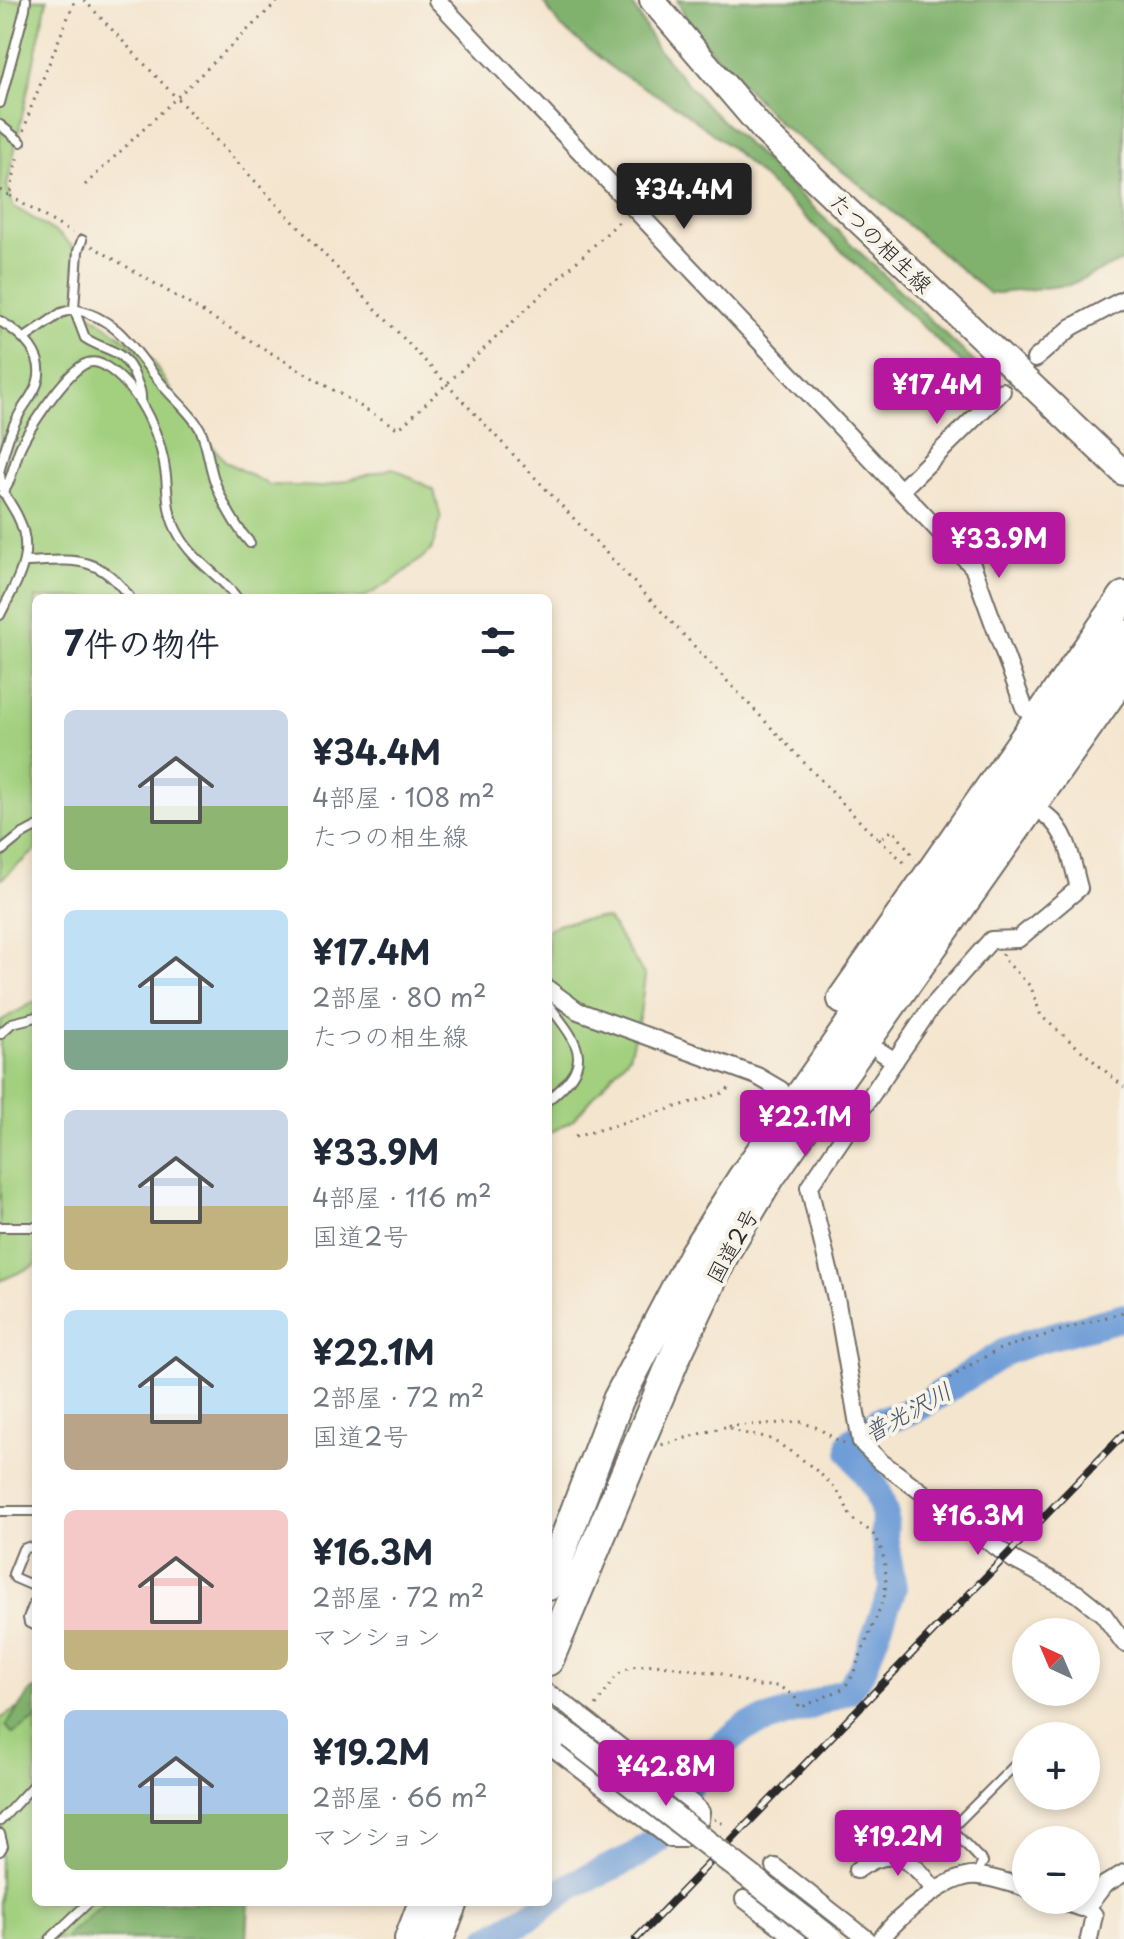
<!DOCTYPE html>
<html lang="ja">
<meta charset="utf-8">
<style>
:root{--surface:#fff;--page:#f2f2f3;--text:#1f2937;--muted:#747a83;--accent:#b5179e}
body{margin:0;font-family:"Playpen Sans","Klee One",sans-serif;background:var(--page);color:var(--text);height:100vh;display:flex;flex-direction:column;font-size:30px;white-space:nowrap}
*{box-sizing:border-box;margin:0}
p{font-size:26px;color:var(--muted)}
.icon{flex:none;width:44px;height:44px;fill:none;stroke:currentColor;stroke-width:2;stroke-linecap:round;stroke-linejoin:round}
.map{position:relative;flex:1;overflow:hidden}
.details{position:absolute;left:32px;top:594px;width:520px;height:1312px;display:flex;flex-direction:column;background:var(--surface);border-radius:12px;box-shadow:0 4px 12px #0003}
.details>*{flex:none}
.needle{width:52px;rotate:316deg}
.buttons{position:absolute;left:1012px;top:1618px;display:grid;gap:16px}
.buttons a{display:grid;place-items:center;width:88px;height:88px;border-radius:50%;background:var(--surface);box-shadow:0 4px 12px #0003;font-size:40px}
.price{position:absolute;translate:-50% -68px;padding:0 18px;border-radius:8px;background:var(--accent);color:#fff;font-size:26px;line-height:52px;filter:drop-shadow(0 2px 4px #0008)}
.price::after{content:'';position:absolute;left:50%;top:48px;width:24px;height:18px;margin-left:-12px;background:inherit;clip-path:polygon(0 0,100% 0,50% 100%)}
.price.active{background:#222;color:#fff}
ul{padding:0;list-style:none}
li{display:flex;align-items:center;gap:24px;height:200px;padding:0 32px}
li span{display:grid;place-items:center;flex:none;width:224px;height:160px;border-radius:12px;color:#555}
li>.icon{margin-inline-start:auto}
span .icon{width:96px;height:96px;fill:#fffc;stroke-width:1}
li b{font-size:34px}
h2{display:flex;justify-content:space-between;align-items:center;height:96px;padding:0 32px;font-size:34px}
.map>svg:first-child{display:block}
.green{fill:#a2d07e;stroke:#667e54;stroke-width:2}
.forest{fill:#81b26d;stroke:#566e4c;stroke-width:2}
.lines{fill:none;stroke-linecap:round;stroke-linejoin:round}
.river{stroke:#6e9dd7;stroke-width:28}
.lane-casing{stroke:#716c64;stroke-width:12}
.street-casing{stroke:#716c64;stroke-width:20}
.secondary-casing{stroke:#716c64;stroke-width:28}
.highway-casing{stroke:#716c64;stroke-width:34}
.path{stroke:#716c64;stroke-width:3;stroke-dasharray:2 6;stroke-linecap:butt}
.lane{stroke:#fff;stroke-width:8}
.street{stroke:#fff;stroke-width:16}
.secondary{stroke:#fff;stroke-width:24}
.highway{stroke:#fff;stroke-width:30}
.rail-casing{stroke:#2b2b2b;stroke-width:8}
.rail{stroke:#f7f3e8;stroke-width:5;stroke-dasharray:15;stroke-linecap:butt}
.secondary-bridge-casing{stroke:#716c64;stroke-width:28;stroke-linecap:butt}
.secondary-bridge{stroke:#fff;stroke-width:24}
.labels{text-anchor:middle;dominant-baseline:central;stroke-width:8;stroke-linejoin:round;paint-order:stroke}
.street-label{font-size:22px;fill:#2b2b2b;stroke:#f7f3e8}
.water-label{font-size:24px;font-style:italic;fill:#425367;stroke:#f7f3e8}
</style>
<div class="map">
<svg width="1124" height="1939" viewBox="0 0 1124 1939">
<rect width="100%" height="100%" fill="#f7f3e8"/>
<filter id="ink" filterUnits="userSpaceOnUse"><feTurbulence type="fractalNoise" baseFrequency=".0125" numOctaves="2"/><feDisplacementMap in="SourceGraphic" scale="16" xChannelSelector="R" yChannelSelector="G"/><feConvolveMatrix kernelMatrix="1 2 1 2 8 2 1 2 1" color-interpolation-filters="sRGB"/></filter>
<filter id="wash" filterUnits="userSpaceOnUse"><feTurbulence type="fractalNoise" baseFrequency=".006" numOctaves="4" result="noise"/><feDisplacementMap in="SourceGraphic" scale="32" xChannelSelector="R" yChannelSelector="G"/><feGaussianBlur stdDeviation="1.8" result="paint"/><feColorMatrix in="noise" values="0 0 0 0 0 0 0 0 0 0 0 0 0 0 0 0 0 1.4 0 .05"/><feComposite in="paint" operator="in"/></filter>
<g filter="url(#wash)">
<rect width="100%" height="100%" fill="#f4e5ce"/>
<path class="green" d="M0 0H47L7 186 13 206 60 235 73 247 78 298 89 313 151 358 186 416 226 462 269 485 321 487 393 468 434 490 441 519 431 551 394 580 363 598H36V850L0 880Z
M597 918 608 919 645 976 640 1014 629 1056 573 1120 548 1134V929L560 923Z
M36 1001V1265L0 1281V1021Z
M36 1697V1902H207L181 1939H0V1719Z"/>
<path class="forest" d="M542 0H630L657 48 703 102 987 374 979 379 729 146 679 108 616 71 559 25Z
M677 0H1124V260L1069 285 990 294 863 187 781 125 692 30Z
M36 1688V1719L13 1734 6 1726 29 1693Z
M106 1902H249L247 1939H66L68 1934Z"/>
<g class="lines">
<path class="river" d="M687 1791 706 1758 745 1727 807 1707 848 1690 863 1669 893 1588 884 1536 885 1515 877 1490 851 1451V1443L880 1420 896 1417 921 1406 1005 1352 1037 1340 1124 1317
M489 1939 532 1915 574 1884 635 1856 658 1839"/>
</g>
</g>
<g filter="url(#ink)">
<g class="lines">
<defs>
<path id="lane" d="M0 103 25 9 26 0
M0 125 21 142
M0 321C22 334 47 356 37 384 33 395 27 401 21 411 11 428 4 450 0 469
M25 338 61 313 74 309 78 251 82 240
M141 403C142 392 139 387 135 377 123 347 108 353 85 338L74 309C123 320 135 354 165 388 176 401 194 416 201 431 208 448 209 467 216 485 224 505 236 527 250 543
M0 475C3 496 8 498 17 515 37 554 17 580 0 615
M3 493C12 480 14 463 20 448 29 428 64 376 83 365 93 359 102 363 111 370 142 393 162 438 166 476 168 498 167 515 179 535 193 561 220 575 237 598
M25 562C73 560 99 554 130 598
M0 852 21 835 36 827
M548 1004C578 1044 597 1061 548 1100
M0 1034 12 1023 36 1017
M0 1227H36
M0 1511H36
M36 1550 28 1547 23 1549 13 1574 15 1578 36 1587
M36 1599 28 1618 29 1623 36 1626
M0 1821 36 1782
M0 1834 3 1846 0 1851
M976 1875 983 1862 951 1829 1026 1754
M50 1939 89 1902"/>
<path id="street" d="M437 0 973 567 1024 707 1037 721
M1035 359 1072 327 1124 299
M901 490 1002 391
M1047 816C1069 833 1072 863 1079 888L1018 939 991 940 930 1009 809 1187 837 1303 861 1442 881 1462 1014 1560 1078 1594 1103 1614 1124 1643
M548 989 578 1011 757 1076 781 1090
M881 1052 895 1061
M548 1693 568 1706 692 1803 701 1812 700 1820 682 1839H671L548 1744
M775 1867 867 1939
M857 1870C894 1843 912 1859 935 1891
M744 1899 797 1939
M1059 1900 1081 1908 1087 1907 1104 1885 1124 1873
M1087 1907 1094 1915 1089 1939
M881 1939C897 1917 949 1873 978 1876 994 1877 1011 1884 1026 1888"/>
<path id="secondary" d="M652 0 765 132 1124 473
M548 1722 570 1736"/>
<path id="highway" d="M843 999 1124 597
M548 1585 618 1400 695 1253 743 1178 1124 635
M548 1660 674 1359 725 1251 770 1176 1124 674
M410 1939 424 1902
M438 1939 453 1902"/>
</defs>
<use href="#lane" class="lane-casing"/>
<use href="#street" class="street-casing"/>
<use href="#secondary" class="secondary-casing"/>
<use href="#highway" class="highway-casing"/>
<path class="path" d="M84 0 866 828 879 839 893 830 915 858
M24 131 30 110 75 0
M85 185 279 0
M0 190 10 196 18 153
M10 196 72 233
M92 246 397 428 403 425 623 218
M879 839 908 866
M1003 954 1002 957 1031 987 1041 1016 1124 1087
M575 1137 726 1092 731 1084
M873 1420 899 1411 975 1362 1002 1348 1124 1312
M728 1426 801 1422 818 1428 841 1443H846
M596 1706 617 1675 631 1667 655 1664 722 1674 758 1686H779L795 1697 800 1708 842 1689 850 1681 884 1598C888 1579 886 1548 872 1533 866 1527 858 1525 852 1518 847 1512 846 1503 841 1496 825 1474 797 1455 774 1441 759 1432 741 1437 728 1426L661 1445
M714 1820 716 1819 725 1826"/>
<use href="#lane" class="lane"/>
<use href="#street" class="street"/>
<use href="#secondary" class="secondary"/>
<use href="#highway" class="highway"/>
<defs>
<path id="rail" d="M636 1939 1124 1434"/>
</defs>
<use href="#rail" class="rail-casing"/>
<use href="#rail" class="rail"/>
<defs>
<path id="secondary-bridge" d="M570 1736 830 1939"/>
</defs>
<use href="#secondary-bridge" class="secondary-bridge-casing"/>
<use href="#secondary-bridge" class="secondary-bridge"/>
</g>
</g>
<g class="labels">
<g class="street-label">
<text transform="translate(882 242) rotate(44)">たつの相生線</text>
<text transform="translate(731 1245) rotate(-61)">国道2号</text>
</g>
<g class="water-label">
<text transform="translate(907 1411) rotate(-29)">普光沢川</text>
</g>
</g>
</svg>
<div class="buttons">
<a><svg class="needle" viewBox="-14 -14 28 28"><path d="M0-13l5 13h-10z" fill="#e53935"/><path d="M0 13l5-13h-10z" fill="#747a83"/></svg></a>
<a>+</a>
<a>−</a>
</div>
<b class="price active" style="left:684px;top:231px">¥34.4M</b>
<b class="price" style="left:937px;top:426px">¥17.4M</b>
<b class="price" style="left:999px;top:580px">¥33.9M</b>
<b class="price" style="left:805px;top:1158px">¥22.1M</b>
<b class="price" style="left:978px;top:1557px">¥16.3M</b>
<b class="price" style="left:666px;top:1808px">¥42.8M</b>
<b class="price" style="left:898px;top:1878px">¥19.2M</b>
<section class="details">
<h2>7件の物件<svg class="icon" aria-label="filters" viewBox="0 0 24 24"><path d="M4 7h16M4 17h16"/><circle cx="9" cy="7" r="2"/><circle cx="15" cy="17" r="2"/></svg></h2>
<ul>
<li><span style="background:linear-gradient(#c9d6e8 60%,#8fb573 0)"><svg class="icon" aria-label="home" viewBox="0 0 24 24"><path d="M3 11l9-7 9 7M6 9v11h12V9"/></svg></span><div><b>¥34.4M</b><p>4部屋 · 108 m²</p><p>たつの相生線</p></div></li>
<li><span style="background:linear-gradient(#bfe0f5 75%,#7fa58c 0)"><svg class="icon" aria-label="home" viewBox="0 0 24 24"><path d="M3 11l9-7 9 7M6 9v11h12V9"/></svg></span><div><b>¥17.4M</b><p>2部屋 · 80 m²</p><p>たつの相生線</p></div></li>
<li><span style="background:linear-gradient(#c9d6e8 60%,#c2b280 0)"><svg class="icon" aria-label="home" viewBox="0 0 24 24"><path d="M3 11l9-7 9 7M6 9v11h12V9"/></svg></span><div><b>¥33.9M</b><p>4部屋 · 116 m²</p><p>国道2号</p></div></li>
<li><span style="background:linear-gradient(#bfe0f5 65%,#b9a48a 0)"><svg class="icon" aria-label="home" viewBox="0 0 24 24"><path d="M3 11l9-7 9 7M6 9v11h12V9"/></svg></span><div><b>¥22.1M</b><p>2部屋 · 72 m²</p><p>国道2号</p></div></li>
<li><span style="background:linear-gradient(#f6c9c9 75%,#c2b280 0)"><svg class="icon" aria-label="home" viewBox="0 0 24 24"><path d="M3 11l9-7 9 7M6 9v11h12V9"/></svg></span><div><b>¥16.3M</b><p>2部屋 · 72 m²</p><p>マンション</p></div></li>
<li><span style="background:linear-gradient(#a9c7e8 65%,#8fb573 0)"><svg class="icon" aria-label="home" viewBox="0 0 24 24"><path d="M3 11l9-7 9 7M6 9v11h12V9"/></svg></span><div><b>¥19.2M</b><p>2部屋 · 66 m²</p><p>マンション</p></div></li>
</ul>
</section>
</div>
